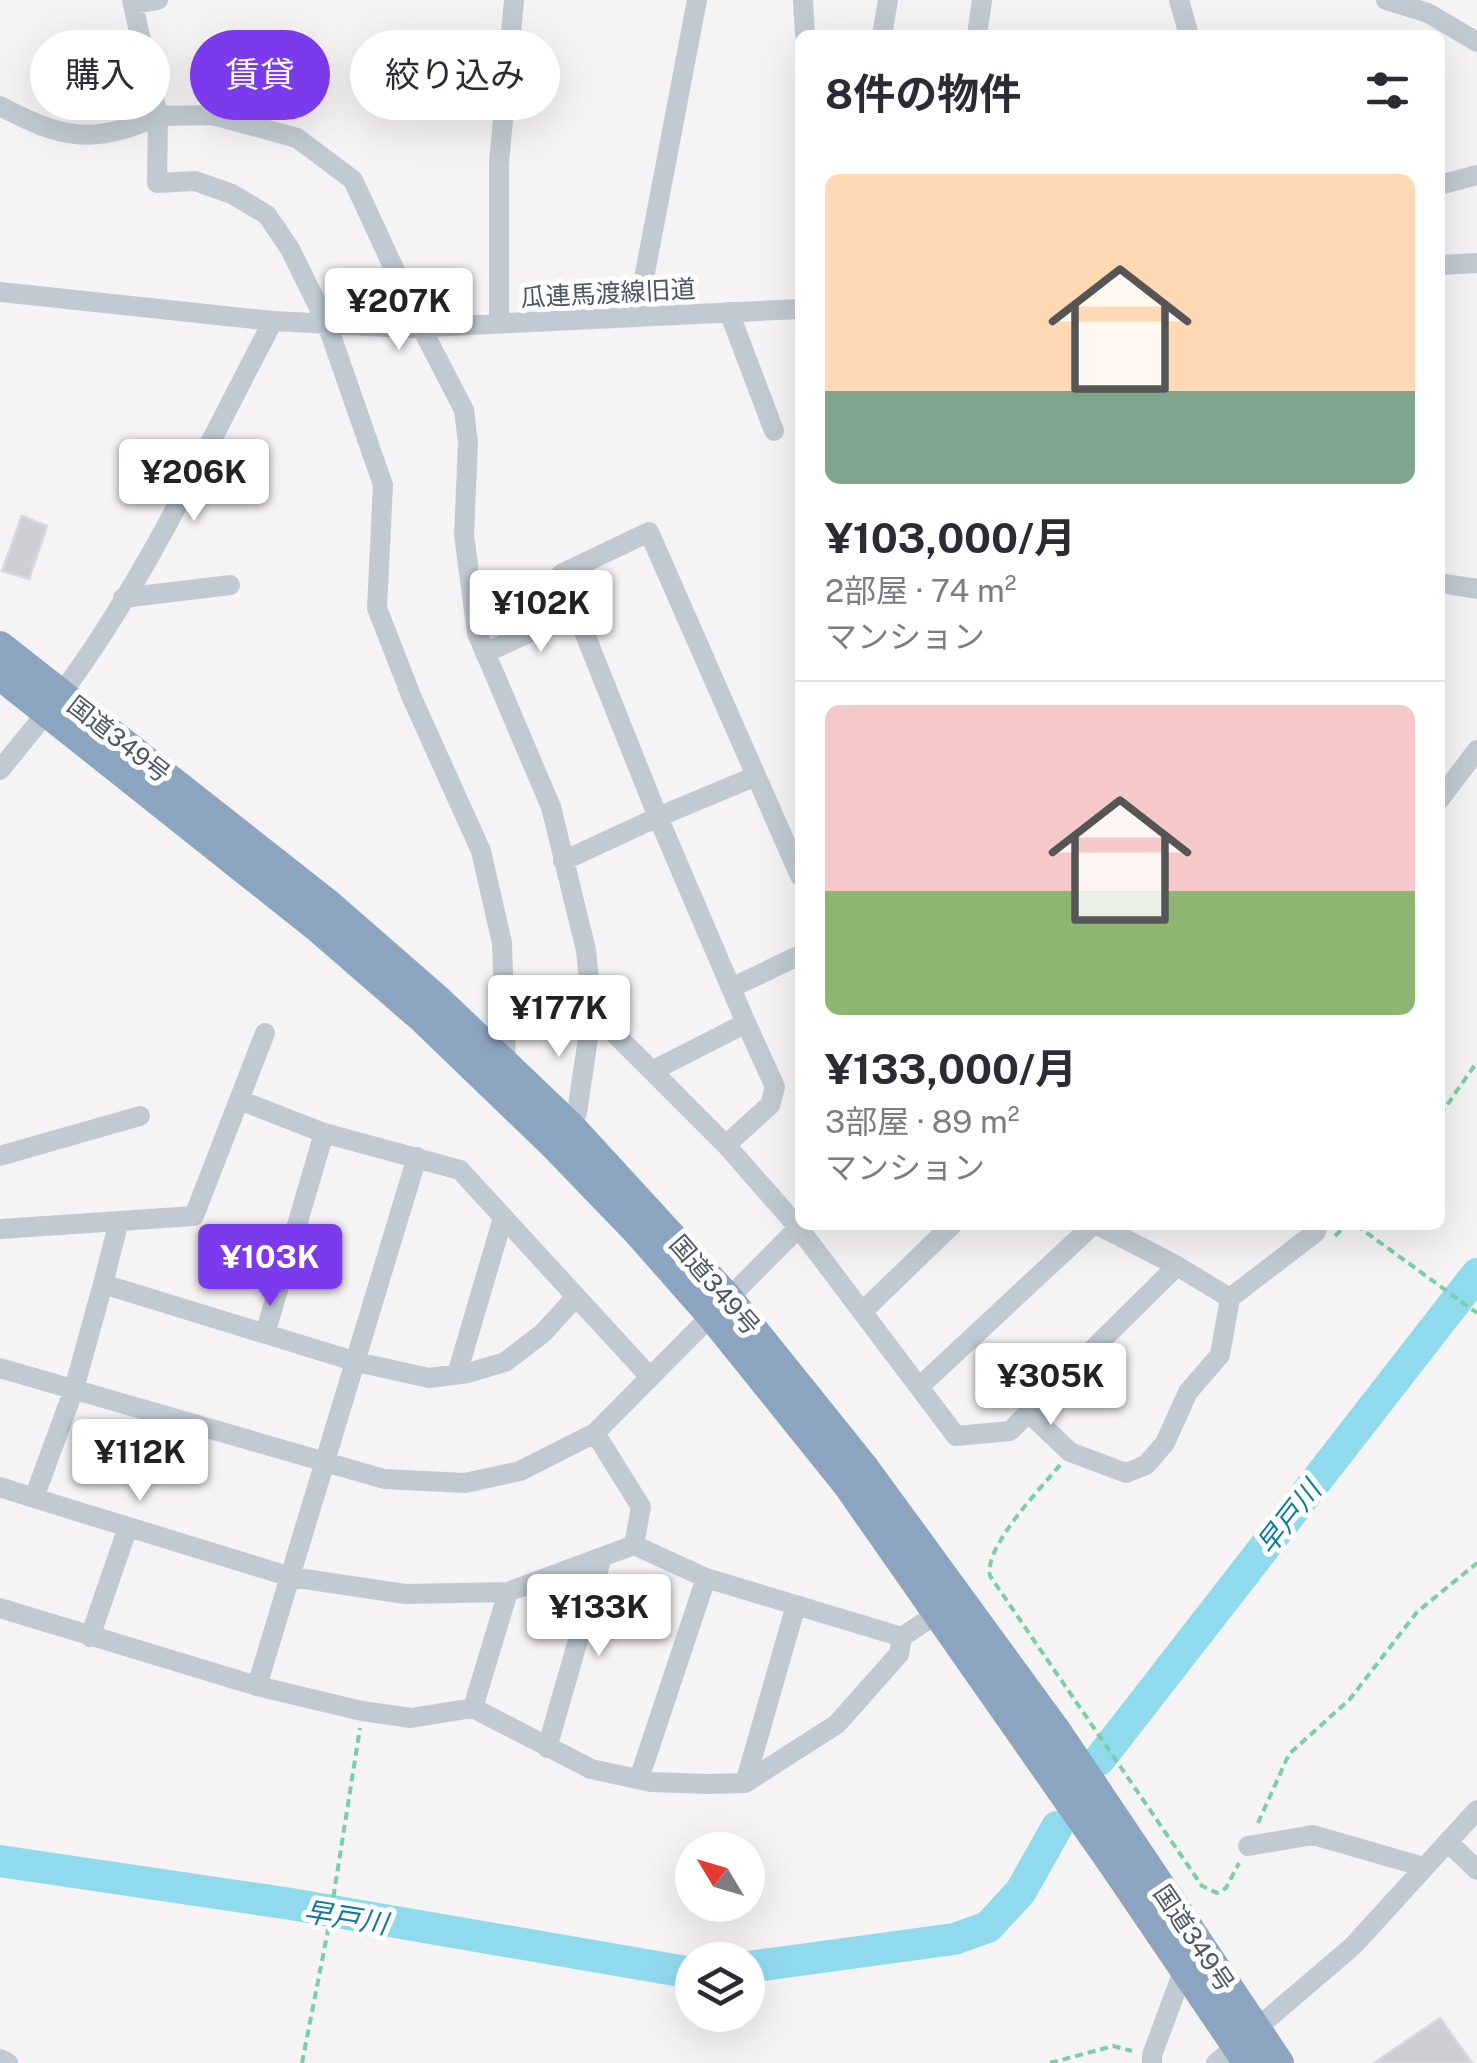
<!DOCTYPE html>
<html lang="ja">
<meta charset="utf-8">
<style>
:root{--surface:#fff;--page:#f7f7f7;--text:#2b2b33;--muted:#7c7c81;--line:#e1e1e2;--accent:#7c3aed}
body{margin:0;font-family:"Public Sans","Noto Sans JP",sans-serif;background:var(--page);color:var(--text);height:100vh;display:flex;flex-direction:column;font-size:38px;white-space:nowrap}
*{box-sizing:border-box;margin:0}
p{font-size:32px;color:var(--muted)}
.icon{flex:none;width:55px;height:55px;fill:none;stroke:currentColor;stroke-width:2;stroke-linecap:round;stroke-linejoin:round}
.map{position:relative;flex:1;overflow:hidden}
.side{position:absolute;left:795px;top:30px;width:650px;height:1200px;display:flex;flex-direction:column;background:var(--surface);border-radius:15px;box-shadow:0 10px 40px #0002}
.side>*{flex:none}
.top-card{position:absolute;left:30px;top:30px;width:615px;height:90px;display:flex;gap:20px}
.needle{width:65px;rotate:308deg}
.fabs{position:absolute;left:675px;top:1832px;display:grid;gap:20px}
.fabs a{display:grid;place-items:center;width:90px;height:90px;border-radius:50%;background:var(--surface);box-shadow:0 10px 40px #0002;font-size:50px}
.price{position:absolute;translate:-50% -85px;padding:0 22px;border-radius:10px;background:#fff;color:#222;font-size:32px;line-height:65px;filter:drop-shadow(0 2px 5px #0008)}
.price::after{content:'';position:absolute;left:50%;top:60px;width:30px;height:22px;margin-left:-15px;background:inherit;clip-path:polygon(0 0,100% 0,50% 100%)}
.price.current{background:var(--accent);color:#fff}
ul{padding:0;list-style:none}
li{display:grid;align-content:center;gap:20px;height:530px;padding:0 30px}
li+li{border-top:2px solid var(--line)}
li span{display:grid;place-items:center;height:310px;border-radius:15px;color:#555}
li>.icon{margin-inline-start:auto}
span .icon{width:180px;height:180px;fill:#fffc;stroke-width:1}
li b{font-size:42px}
h2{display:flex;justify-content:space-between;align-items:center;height:120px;padding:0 30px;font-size:42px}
.pill{padding:0 35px;border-radius:45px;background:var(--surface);box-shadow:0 10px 40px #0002;font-size:35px;line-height:90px}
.pill.current{background:var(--accent);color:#fff}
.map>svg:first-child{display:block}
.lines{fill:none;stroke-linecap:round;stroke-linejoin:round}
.river{stroke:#90daee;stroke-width:32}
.building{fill:#cdcfd5;stroke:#d7d9de;stroke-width:2.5}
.path{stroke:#7ad0a6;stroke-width:4;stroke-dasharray:8 5;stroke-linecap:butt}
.minor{stroke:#c1cad2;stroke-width:20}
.highway{stroke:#8ba5c1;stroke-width:30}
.labels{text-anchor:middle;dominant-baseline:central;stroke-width:10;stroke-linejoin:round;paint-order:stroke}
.street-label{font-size:25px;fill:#4a5661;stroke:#fff}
.water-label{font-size:28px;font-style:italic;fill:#0c7c9b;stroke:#fff}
</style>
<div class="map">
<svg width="1477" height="2063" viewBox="0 0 1477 2063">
<rect width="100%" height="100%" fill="#f5f3f3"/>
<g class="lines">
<path class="river" d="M1099 1760 1477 1274
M0 1861 291 1904 692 1973
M748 1967 954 1939 988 1927 1021 1891 1057 1827"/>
</g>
<path class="building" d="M22 516 47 526 29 579 2 571Z
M1440 2018 1472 2063H1374Z"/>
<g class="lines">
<path class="path" d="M1440 1115 1477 1062
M1356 1225 1477 1313
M1335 1236 1346 1225
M1060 1465C1041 1488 983 1548 990 1576L1202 1886 1217 1893 1226 1888 1239 1863
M1258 1823 1289 1754 1350 1699 1417 1612 1477 1563
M302 2063 329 1925 360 1728
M1050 2063 1113 2046 1132 2051"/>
<path class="minor" d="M132 0 158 116 213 115 297 138 353 180 421 327 464 410 468 443 464 535 477 633 551 807 586 950 592 1011 577 1113 569 1125
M803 0 805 35
M1179 0 1189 35
M1386 0 1428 13 1477 42
M133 4 158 0
M882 35 888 0
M977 35 982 0
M241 80 245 123
M0 106C60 138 94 146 158 116L157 183 195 181 232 194 267 215 290 249 327 324 383 485 377 608 412 698 481 851 502 943 506 1064
M1440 185 1477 175
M1440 265 1477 263
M0 292 273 321 407 328 800 309
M729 312 774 431
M637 315 697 0
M499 323V163L514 0
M1440 583 1477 589
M123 598 230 585
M485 653 576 611
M61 694C146 580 207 446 273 321
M0 770 47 712
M756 776 658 817 561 574 649 532 800 876
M1440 799 1477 750
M563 861 658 817 746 1023
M731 988 800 955
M592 1011 726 1145 798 1227 956 1436 1010 1431 1177 1266 1230 1298 1316 1232 1317 1225
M652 1071 746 1023 775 1087 770 1105 726 1145
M239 1100 265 1033
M0 1156 140 1116
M1098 1225 1177 1266
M0 1229 194 1216 239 1100 324 1133 460 1170 650 1377
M103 1284 119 1221
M862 1312 952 1225
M265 1334 324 1133
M0 1368 384 1479 465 1483 520 1471 595 1433 801 1225
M457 1374 503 1218
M919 1387 1093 1225
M1030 1414 1070 1452 1126 1473 1146 1465 1165 1443 1188 1392 1220 1355 1230 1298
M595 1433 641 1507 634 1545 706 1578 902 1637
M0 1487 34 1498
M508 1592 405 1594 291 1577 34 1498 74 1389 103 1284 357 1362 429 1378 468 1373 505 1362 543 1333 575 1298
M0 1608 257 1686 362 1711 411 1718 473 1708 591 1769 651 1782 708 1784 745 1783 837 1724 899 1654 902 1637 938 1613
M90 1637 128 1527
M257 1686 417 1157
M473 1708 508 1592 634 1545
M547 1748 602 1557
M639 1779 706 1578
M745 1783 796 1605
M1448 1842 1477 1870
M1248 1846 1313 1835 1424 1867
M0 2059 8 2063
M1152 2063V2055L1184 1969
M1216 2063 1353 1946 1477 1810"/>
<path class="highway" d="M0 646 328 904 438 1000 569 1125 727 1297 865 1469 1057 1732 1279 2063
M0 675 317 927 422 1018 556 1147 636 1230 711 1315 847 1484 1115 1867 1248 2063"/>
</g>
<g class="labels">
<g class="street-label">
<text transform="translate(608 293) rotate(-3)">瓜連馬渡線旧道</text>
<text transform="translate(119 739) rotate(38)">国道349号</text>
<text transform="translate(715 1285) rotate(49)">国道349号</text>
<text transform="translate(1194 1938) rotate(56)">国道349号</text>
</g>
<g class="water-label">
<text transform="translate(1288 1517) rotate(-52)">早戸川</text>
<text transform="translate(346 1917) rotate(9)">早戸川</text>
</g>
</g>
</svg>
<div class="fabs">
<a><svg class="needle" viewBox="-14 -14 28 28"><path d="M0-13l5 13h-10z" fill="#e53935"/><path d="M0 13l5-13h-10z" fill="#7c7c81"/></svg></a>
<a><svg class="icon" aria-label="layers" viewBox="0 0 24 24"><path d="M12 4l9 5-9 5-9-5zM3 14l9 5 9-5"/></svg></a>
</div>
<b class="price" style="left:399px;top:353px">¥207K</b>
<b class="price" style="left:194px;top:524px">¥206K</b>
<b class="price" style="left:541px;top:655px">¥102K</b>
<b class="price" style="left:559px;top:1060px">¥177K</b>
<b class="price current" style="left:270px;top:1309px">¥103K</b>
<b class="price" style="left:1051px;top:1428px">¥305K</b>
<b class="price" style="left:140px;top:1504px">¥112K</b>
<b class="price" style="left:599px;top:1659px">¥133K</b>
<div class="top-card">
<a class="pill">購入</a>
<a class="pill current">賃貸</a>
<a class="pill">絞り込み</a>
</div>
<section class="side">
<h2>8件の物件<svg class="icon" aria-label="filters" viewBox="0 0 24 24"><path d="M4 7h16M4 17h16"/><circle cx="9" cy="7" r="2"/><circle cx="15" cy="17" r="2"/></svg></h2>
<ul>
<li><span style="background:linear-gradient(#ffd9b3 70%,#7fa58c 0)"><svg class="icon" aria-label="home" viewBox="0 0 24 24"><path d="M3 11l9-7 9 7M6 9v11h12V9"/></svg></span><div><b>¥103,000/月</b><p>2部屋 · 74 m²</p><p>マンション</p></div></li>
<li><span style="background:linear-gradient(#f6c9c9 60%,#8fb573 0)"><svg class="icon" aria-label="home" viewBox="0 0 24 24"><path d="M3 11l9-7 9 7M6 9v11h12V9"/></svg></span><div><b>¥133,000/月</b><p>3部屋 · 89 m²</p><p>マンション</p></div></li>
</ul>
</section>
</div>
